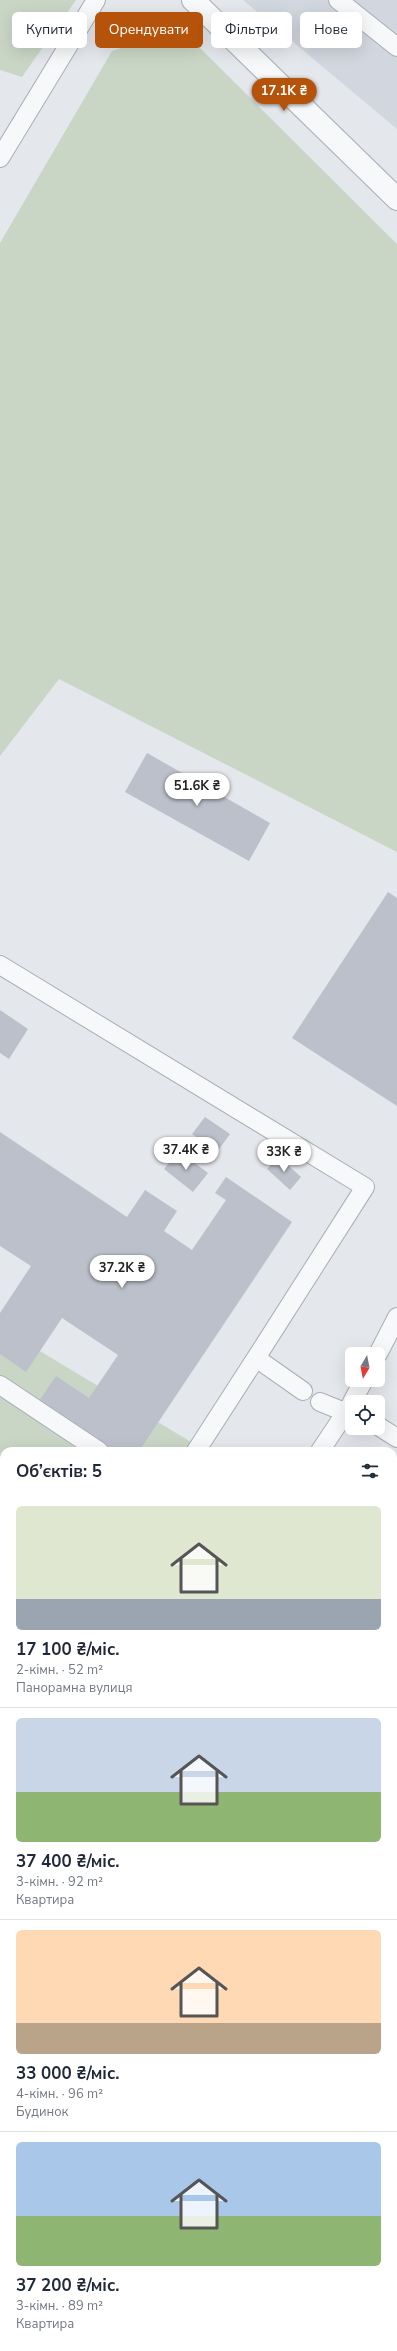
<!DOCTYPE html>
<html lang="uk">
<meta charset="utf-8">
<style>
:root{--surface:#fff;--page:#f2f2f3;--text:#1f2937;--muted:#747a83;--line:#e0e1e3;--accent:#b45309}
body{margin:0;font-family:"Nunito Sans",sans-serif;background:var(--page);color:var(--text);height:100vh;display:flex;flex-direction:column;font-size:15px;white-space:nowrap}
*{box-sizing:border-box;margin:0}
p{font-size:13px;color:var(--muted)}
.icon{flex:none;width:22px;height:22px;fill:none;stroke:currentColor;stroke-width:2;stroke-linecap:round;stroke-linejoin:round}
.map{position:relative;flex:1;overflow:hidden}
.details{position:absolute;left:0px;top:1447px;width:397px;height:904px;display:flex;flex-direction:column;background:var(--surface);border-radius:12px 12px 0 0;box-shadow:0 4px 16px #0002}
.details>*{flex:none}
.banner{position:absolute;left:12px;top:12px;width:373px;height:36px;display:flex;gap:8px}
.needle{width:26px;rotate:190deg}
.controls{position:absolute;left:345px;top:1347px;display:grid;gap:8px}
.controls a{display:grid;place-items:center;width:40px;height:40px;border-radius:6px;background:var(--surface);box-shadow:0 4px 16px #0002;font-size:20px}
.price{position:absolute;translate:-50% -34px;padding:0 9px;border-radius:14px;background:#fff;color:#222;font-size:13px;line-height:26px;filter:drop-shadow(0 1px 2px #0008)}
.price::after{content:'';position:absolute;left:50%;top:24px;width:12px;height:9px;margin-left:-6px;background:inherit;clip-path:polygon(0 0,100% 0,50% 100%)}
.price.active{background:var(--accent);color:#fff}
ul{padding:0;list-style:none}
li{display:grid;align-content:center;gap:8px;height:212px;padding:0 16px}
li+li{border-top:1px solid var(--line)}
li span{display:grid;place-items:center;height:124px;border-radius:6px;color:#555}
li>.icon{margin-inline-start:auto}
span .icon{width:72px;height:72px;fill:#fffc;stroke-width:1}
li b{font-size:17px}
h2{display:flex;justify-content:space-between;align-items:center;height:48px;padding:0 16px;font-size:17px}
.chip{padding:0 14px;border-radius:6px;background:var(--surface);box-shadow:0 4px 16px #0002;font-size:14px;line-height:36px}
.chip.active{background:var(--accent);color:#fff}
.map>svg:first-child{display:block}
.built{fill:#d2d6de}
.green{fill:#c9d6c5}
.building{fill:#bbc0ca}
.lines{fill:none;stroke-linecap:round;stroke-linejoin:round}
.lane-casing{stroke:#a9aeb7;stroke-width:20}
.street-casing{stroke:#a9aeb7;stroke-width:24}
.path{stroke:#c2c5cb;stroke-width:2.5;stroke-dasharray:3 3;stroke-linecap:butt}
.lane{stroke:#f7f8fa;stroke-width:18}
.street{stroke:#f7f8fa;stroke-width:22}
</style>
<div class="map">
<svg width="397" height="2351" viewBox="0 0 397 2351">
<rect width="100%" height="100%" fill="#e4e7ec"/>
<path class="built" d="M243 0H397V129Z"/>
<path class="green" d="M0 0H76L22 77 0 70Z
M181 29 397 244V852L59 679 0 756V243L112 51Z
M0 1327 206 1451H4V2347H393V1563L397 1566V2351H0Z"/>
<path class="building" d="M147 753 270 823 249 861 125 792Z
M388 892 397 898V1106L292 1038Z
M0 1010 28 1029 9 1059 0 1053Z
M205 1117 230 1134 217 1152 192 1134Z
M0 1132 127 1217 145 1190 177 1211 164 1231 192 1250 226 1200 215 1193 226 1177 292 1222 139 1451H114L39 1401 56 1376 89 1398 118 1355 62 1318 26 1372 0 1354V1313L31 1266 0 1246Z
M179 1151 208 1173 193 1192 164 1169Z
M279 1157 301 1177 290 1190 267 1169Z
M393 1680 397 1683V1755L393 1752Z
M0 1849 4 1851V1888L0 1886Z
M0 1992 4 1994V2029L0 2035Z
M4 2335V2347H111L118 2351H6L0 2347V2341Z"/>
<g class="lines">
<defs>
<path id="lane" d="M338 0 397 47
M0 158 96 0
M0 965 365 1187 256 1358
M378 1354 397 1317
M0 1385 99 1451
M320 1402 352 1415
M352 1402 364 1380
M378 1426 397 1438
M196 1451 256 1358 303 1391
M320 1451 352 1403
M0 1816 4 1818
M393 2071 397 2074
M257 2351 259 2347"/>
<path id="street" d="M193 0 397 199"/>
</defs>
<use href="#lane" class="lane-casing"/>
<use href="#street" class="street-casing"/>
<path class="path" d="M393 1622 397 1616
M393 2189H397"/>
<use href="#lane" class="lane"/>
<use href="#street" class="street"/>
</g>
</svg>
<div class="controls">
<a><svg class="needle" viewBox="-14 -14 28 28"><path d="M0-13l5 13h-10z" fill="#e53935"/><path d="M0 13l5-13h-10z" fill="#747a83"/></svg></a>
<a><svg class="icon" aria-label="locate" viewBox="0 0 24 24"><circle cx="12" cy="12" r="6"/><path d="M12 2v4M12 18v4M2 12h4M18 12h4"/></svg></a>
</div>
<b class="price active" style="left:284px;top:112px">17.1K ₴</b>
<b class="price" style="left:197px;top:807px">51.6K ₴</b>
<b class="price" style="left:186px;top:1171px">37.4K ₴</b>
<b class="price" style="left:284px;top:1173px">33K ₴</b>
<b class="price" style="left:122px;top:1289px">37.2K ₴</b>
<div class="banner">
<a class="chip">Купити</a>
<a class="chip active">Орендувати</a>
<a class="chip">Фільтри</a>
<a class="chip">Нове</a>
</div>
<section class="details">
<h2>Об’єктів: 5<svg class="icon" aria-label="filters" viewBox="0 0 24 24"><path d="M4 7h16M4 17h16"/><circle cx="9" cy="7" r="2"/><circle cx="15" cy="17" r="2"/></svg></h2>
<ul>
<li><span style="background:linear-gradient(#dfe7d0 75%,#9aa5b1 0)"><svg class="icon" aria-label="home" viewBox="0 0 24 24"><path d="M3 11l9-7 9 7M6 9v11h12V9"/></svg></span><div><b>17 100 ₴/міс.</b><p>2-кімн. · 52 m²</p><p>Панорамна вулиця</p></div></li>
<li><span style="background:linear-gradient(#c9d6e8 60%,#8fb573 0)"><svg class="icon" aria-label="home" viewBox="0 0 24 24"><path d="M3 11l9-7 9 7M6 9v11h12V9"/></svg></span><div><b>37 400 ₴/міс.</b><p>3-кімн. · 92 m²</p><p>Квартира</p></div></li>
<li><span style="background:linear-gradient(#ffd9b3 75%,#b9a48a 0)"><svg class="icon" aria-label="home" viewBox="0 0 24 24"><path d="M3 11l9-7 9 7M6 9v11h12V9"/></svg></span><div><b>33 000 ₴/міс.</b><p>4-кімн. · 96 m²</p><p>Будинок</p></div></li>
<li><span style="background:linear-gradient(#a9c7e8 60%,#8fb573 0)"><svg class="icon" aria-label="home" viewBox="0 0 24 24"><path d="M3 11l9-7 9 7M6 9v11h12V9"/></svg></span><div><b>37 200 ₴/міс.</b><p>3-кімн. · 89 m²</p><p>Квартира</p></div></li>
</ul>
</section>
</div>
